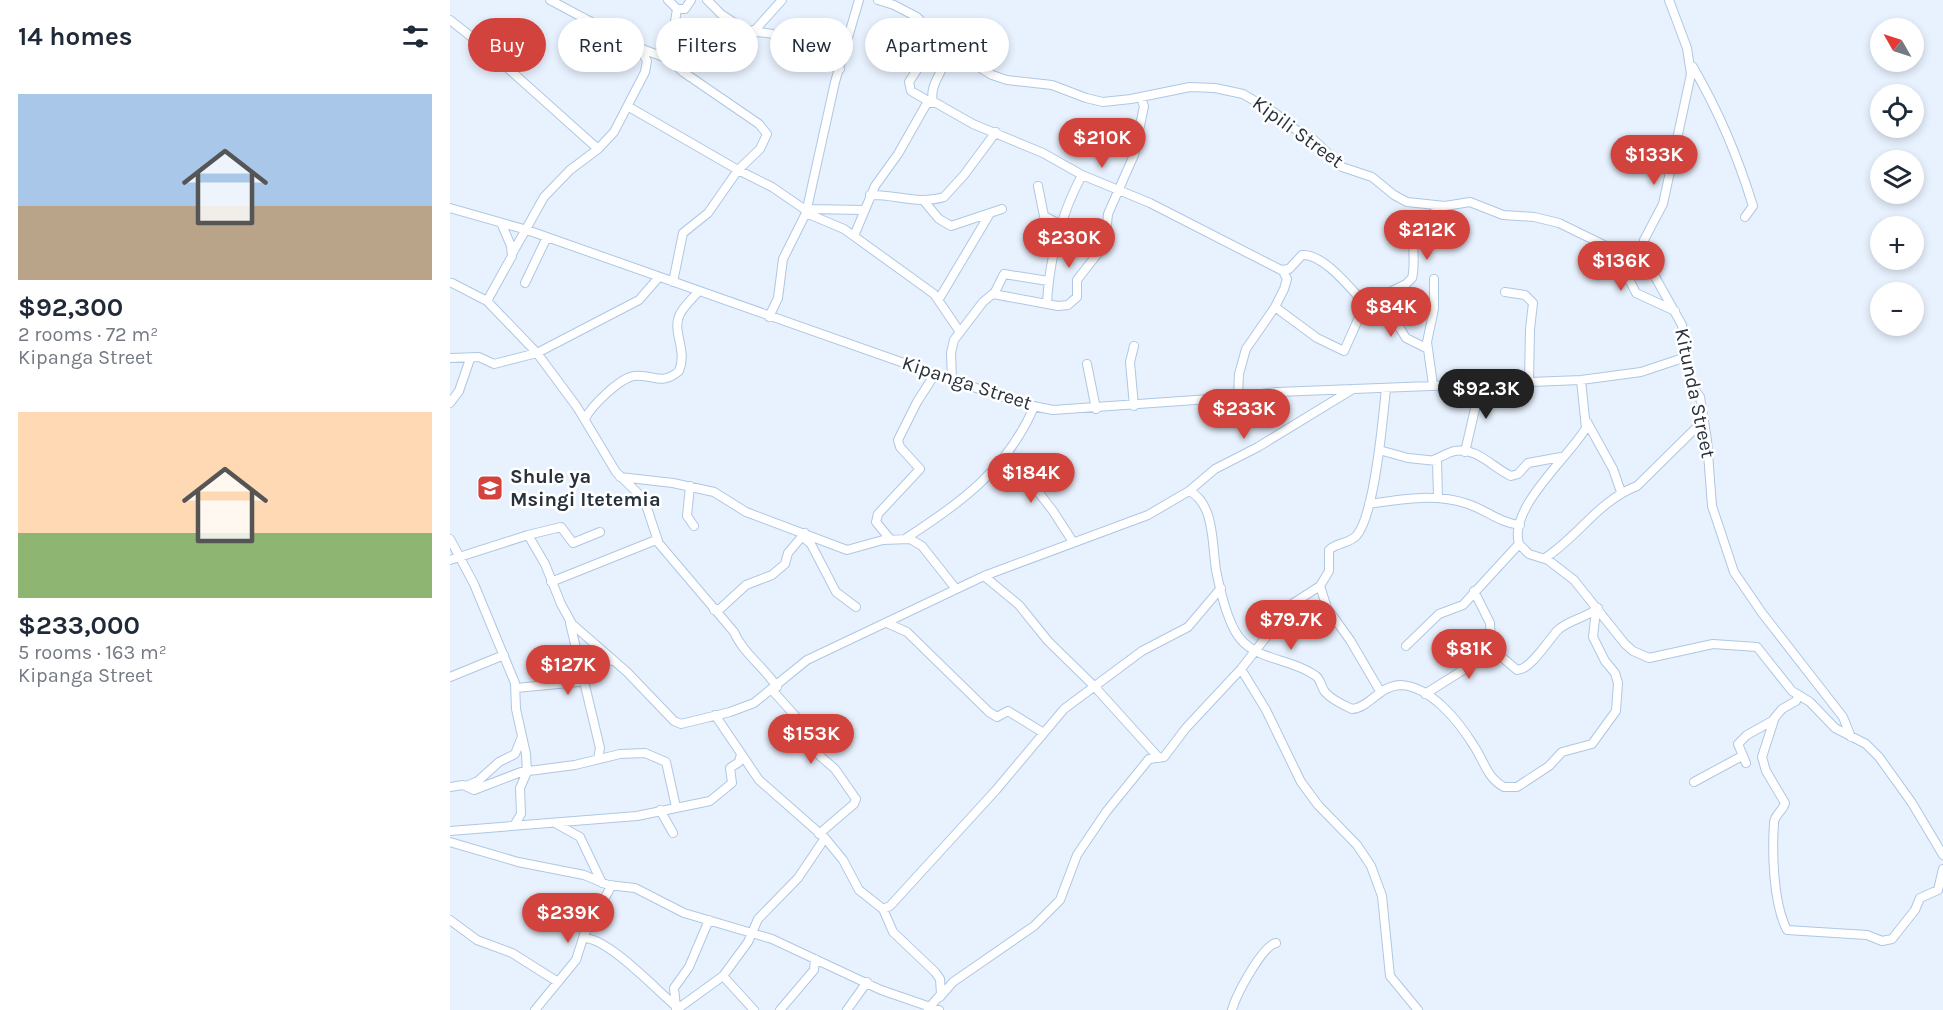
<!DOCTYPE html>
<meta charset="utf-8">
<style>
:root{--surface:#fff;--page:#f6f6f7;--text:#1f2937;--muted:#747a83;--accent:#d2433d}
body{margin:0;font-family:Karla,sans-serif;background:var(--page);color:var(--text);height:100vh;display:flex;flex-direction:column;font-size:22px;white-space:nowrap}
*{box-sizing:border-box;margin:0}
p{font-size:20px;color:var(--muted)}
.icon{flex:none;width:33px;height:33px;fill:none;stroke:currentColor;stroke-width:2;stroke-linecap:round;stroke-linejoin:round}
.map{position:relative;flex:1;overflow:hidden}
.details{display:flex;flex-direction:column;background:var(--surface);width:450px}
.details>*{flex:none}
.top-card{position:absolute;left:18px;top:18px;width:570px;height:54px;display:flex;gap:12px}
.needle{width:39px;rotate:309deg}
.buttons{position:absolute;left:1420px;top:18px;display:grid;gap:12px}
.buttons a{display:grid;place-items:center;width:54px;height:54px;border-radius:50%;background:var(--surface);box-shadow:0 3px 9px #0003;font-size:30px}
.price{position:absolute;translate:-50% -51px;padding:0 14px;border-radius:21px;background:var(--accent);color:#fff;font-size:20px;line-height:39px;filter:drop-shadow(0 2px 3px #0008)}
.price::after{content:'';position:absolute;left:50%;top:36px;width:18px;height:14px;margin-left:-9px;background:inherit;clip-path:polygon(0 0,100% 0,50% 100%)}
.price.selected{background:#222;color:#fff}
ul{padding:0;list-style:none}
li{display:grid;align-content:center;gap:12px;height:318px;padding:0 18px}
li span{display:grid;place-items:center;height:186px;border-radius:0px;color:#555}
li>.icon{margin-inline-start:auto}
span .icon{width:108px;height:108px;fill:#fffc;stroke-width:1}
li b{font-size:26px}
h2{display:flex;justify-content:space-between;align-items:center;height:72px;padding:0 18px;font-size:26px}
.chip{padding:0 21px;border-radius:27px;background:var(--surface);box-shadow:0 3px 9px #0003;font-size:21px;line-height:54px}
.chip.selected{background:var(--accent);color:#fff}
main{display:flex;flex:1;min-height:0}
.map>svg:first-child{display:block}
.lines{fill:none;stroke-linecap:round;stroke-linejoin:round}
.minor-casing{stroke:#aec7e4;stroke-width:10}
.minor{stroke:#fff;stroke-width:8}
.labels{text-anchor:middle;dominant-baseline:central;stroke-width:5;stroke-linejoin:round;paint-order:stroke}
.street-label{font-size:20px;fill:#28323d;stroke:#fff}
.poi-label{font-size:20px;font-weight:bold;fill:#28323d;stroke:#fff;text-anchor:start}
</style>
<main>
<section class="details">
<h2>14 homes<svg class="icon" aria-label="filters" viewBox="0 0 24 24"><path d="M4 7h16M4 17h16"/><circle cx="9" cy="7" r="2"/><circle cx="15" cy="17" r="2"/></svg></h2>
<ul>
<li><span style="background:linear-gradient(#a9c7e8 60%,#b9a48a 0)"><svg class="icon" aria-label="home" viewBox="0 0 24 24"><path d="M3 11l9-7 9 7M6 9v11h12V9"/></svg></span><div><b>$92,300</b><p>2 rooms · 72 m²</p><p>Kipanga Street</p></div></li>
<li><span style="background:linear-gradient(#ffd9b3 65%,#8fb573 0)"><svg class="icon" aria-label="home" viewBox="0 0 24 24"><path d="M3 11l9-7 9 7M6 9v11h12V9"/></svg></span><div><b>$233,000</b><p>5 rooms · 163 m²</p><p>Kipanga Street</p></div></li>
</ul>
</section>
<div class="map">
<svg width="1493" height="1010" viewBox="0 0 1493 1010">
<rect width="100%" height="100%" fill="#e8f2fe"/>
<g class="lines">
<defs>
<path id="minor" d="M218 0 227 9 219 59
M257 0 271 14 298 32 306 29 332 0
M428 0 444 5 467 17 494 46 542 75 557 80 602 85 636 98 653 102 681 99 740 87 765 88 793 94 825 113 850 133 863 139 892 167 922 177 944 195 957 202 995 206 1020 202 1053 215 1084 217 1109 223 1156 246 1168 258 1186 293 1225 311
M1219 0 1237 48 1241 74 1213 204 1194 240 1195 251 1204 275 1232 325 1241 385 1250 397 1257 440 1262 506 1284 572 1312 613 1393 717 1401 737
M227 9H235L241 0
M0 20 33 46 148 149
M302 32C332 32 370 46 390 69
M192 49 219 59 233 72 309 124 317 134 310 149 288 170 258 213 233 233 223 282
M1243 67C1270 114 1287 155 1303 206L1295 217
M480 102 461 91 459 82 487 39
M483 102C478 81 500 67 497 47
M179 107 288 170 322 187 357 211
M588 186 594 216 611 225
M420 195C445 194 469 205 494 197L514 175 546 132
M473 200 489 219 501 226 552 209
M0 208 77 230 502 380 578 405 603 410 788 397 827 392 1131 380 1191 372 1236 357
M357 209 415 210
M356 213 394 229 484 294 510 332
M404 236 425 186 448 154 477 103H486L523 124 593 153 632 175 700 203 833 271 837 279 834 289 825 307 796 349 789 374 788 397
M62 254 94 197 120 170 148 149 164 132 195 72 197 61 190 48 100 0
M831 270 839 269 852 255C873 253 901 289 915 304
M2 283 37 301 87 353 127 407 166 472 194 499 208 541
M75 283 97 237
M1055 292 1075 295 1083 303 1080 329 1079 381
M543 294 608 306 618 305 627 297V280L655 244 658 214 684 155 694 106 691 98
M489 299 539 215
M924 299 946 322 956 338 978 349
M37 301 62 256 61 246 52 225
M597 304C599 260 611 214 632 175
M825 307 867 338 894 351 915 304 956 284 962 278C967 261 958 233 970 221 976 215 987 213 995 206
M319 317 328 298 333 259 356 213 385 82 409 0
M0 358 29 357 44 364 87 353 189 300 209 277
M637 364 646 409
M502 380 501 353 504 340 533 302 545 292 554 274 598 281
M1131 380 1136 428C1119 457 1058 508 1069 544L1079 554 1098 560 1124 580 1175 644 1183 651 1199 658 1263 644 1307 647 1342 691 1360 702 1385 728 1416 744 1429 757 1462 803 1493 855
M983 385 977 342 984 309V279
M0 403 9 391 20 359
M684 406 680 362 684 346
M135 419C141 406 170 378 184 376 203 373 210 387 229 371 238 350 221 331 230 314 234 306 242 299 248 292
M1137 422 1163 469 1171 492
M929 450 958 458 987 461 988 497
M1015 452 1031 383
M558 453 603 511 623 542
M983 460C990 458 998 452 1005 451 1027 447 1043 468 1061 476L1068 474 1078 463 1111 457
M170 477 223 483 264 492 296 512 397 550 433 540 460 539 472 546 506 589
M240 486 237 516 244 526
M739 491C765 503 762 546 766 570 770 590 775 613 785 631 802 662 838 656 866 676 871 680 871 687 875 692 881 699 893 705 902 709 919 708 930 685 951 685 982 687 1009 722 1024 746 1034 761 1037 778 1054 787H1067L1099 766 1112 752 1142 744 1166 711 1168 683 1165 673 1155 661 1143 637 1146 610
M919 504C952 499 985 493 1018 504 1036 510 1050 523 1070 525
M78 535 111 527 123 543 150 532
M353 537 361 544 386 592 406 607
M0 539 24 584 65 683 66 709 76 754 77 772 70 788 71 814 65 824
M440 539 426 522 428 514 470 469 450 447 448 440 467 402 485 374
M455 539C511 502 556 471 584 407
M1095 558C1129 536 1148 501 1187 486L1253 421
M0 560 78 535 95 564 111 604 122 624 177 672 224 721 231 724 280 712 304 703 357 660 534 576 698 515 739 491 765 469 808 447 903 389
M534 576 569 605 598 641 644 686 709 758
M101 582 206 540 284 632C293 653 314 667 327 687
M870 586 877 608 900 640 930 691
M1024 591 1040 623 1041 648 1067 670C1080 670 1098 641 1107 631 1116 621 1136 618 1148 608
M264 610 271 608 296 585 322 575 335 564 338 553 355 533
M120 623 150 748 148 759
M439 624 457 632 539 712 547 717 558 711 592 732
M956 646 989 614 1013 605 1069 544
M791 669 816 710 851 782 868 805 907 845 921 866 932 896 940 976 968 1010
M0 677 54 655
M66 688 129 682 156 660 164 661
M322 690 357 729 370 756 385 769 406 799 404 804 369 834
M975 694 1029 660 1039 645
M265 715 309 780 375 838 393 860 409 890 433 909 443 932 485 972 490 979 491 994 478 1009
M1324 720 1312 757 1316 771 1335 803C1333 811 1324 815 1324 823 1322 852 1323 903 1337 930L1417 935 1432 941 1442 939 1465 910 1470 898 1488 890 1493 869
M1296 763 1288 744 1297 735 1322 721 1332 709 1346 701 1349 695
M1244 782 1292 756
M16 786 28 781 49 762 65 754 71 739
M0 787 13 785 24 790 71 772 125 765 170 754 195 753 216 762 226 807
M210 810 223 833
M105 823 130 837 152 883
M0 831 187 816 260 801 282 783 280 768 289 762 291 754
M0 842 68 862 134 875 158 885 185 888 234 913 322 939 431 990 489 1010
M433 909 440 906 546 790 614 709 692 651 738 627 771 588
M0 920 27 940 62 953 108 982
M133 938C158 937 207 991 228 1008
M273 976 304 1010
M490 997 503 982 584 926 610 900 627 855 656 812 699 759 714 757 736 728 791 669 842 604 870 586 879 571V550C887 542 900 544 907 535 925 513 933 418 936 388
M226 1007 224 988 239 967 259 920
M85 1010 126 960 134 935 162 885
M226 1010 273 976 298 942 308 919 348 878 375 838
M330 1010 364 970 365 959
M397 1010 417 982
M782 1010C786 995 812 946 826 943"/>
</defs>
<use href="#minor" class="minor-casing"/>
<use href="#minor" class="minor"/>
</g>
<defs>
<symbol id="school-square" viewBox="-11 -11 22 22"><rect x="-9" y="-9" width="18" height="18" rx="4" fill="#d2433d" stroke="#fff"/><path d="M0-5L7-2L0 1L-7-2ZM-4 1L0 2.5L4 1V4Q0 6-4 4Z" fill="#fff"/></symbol>
</defs>
<g fill-rule="evenodd">
<use href="#school-square" x="25" y="473" width="30" height="30"/>
</g>
<g class="labels">
<g class="street-label">
<text transform="translate(848 132) rotate(36)">Kipili Street</text>
<text transform="translate(517 383) rotate(18)">Kipanga Street</text>
<text transform="translate(1245 393) rotate(78)">Kitunda Street</text>
</g>
<g class="poi-label">
<text x="60" y="476">Shule ya<tspan x="60" dy="23">Msingi Itetemia</tspan></text>
</g>
</g>
</svg>
<div class="buttons">
<a><svg class="needle" viewBox="-14 -14 28 28"><path d="M0-13l5 13h-10z" fill="#e53935"/><path d="M0 13l5-13h-10z" fill="#747a83"/></svg></a>
<a><svg class="icon" aria-label="locate" viewBox="0 0 24 24"><circle cx="12" cy="12" r="6"/><path d="M12 2v4M12 18v4M2 12h4M18 12h4"/></svg></a>
<a><svg class="icon" aria-label="layers" viewBox="0 0 24 24"><path d="M12 4l9 5-9 5-9-5zM3 14l9 5 9-5"/></svg></a>
<a>+</a>
<a>−</a>
</div>
<b class="price" style="left:652px;top:169px">$210K</b>
<b class="price" style="left:1204px;top:186px">$133K</b>
<b class="price" style="left:977px;top:261px">$212K</b>
<b class="price" style="left:619px;top:269px">$230K</b>
<b class="price" style="left:1171px;top:292px">$136K</b>
<b class="price" style="left:941px;top:338px">$84K</b>
<b class="price selected" style="left:1036px;top:420px">$92.3K</b>
<b class="price" style="left:794px;top:440px">$233K</b>
<b class="price" style="left:581px;top:504px">$184K</b>
<b class="price" style="left:841px;top:651px">$79.7K</b>
<b class="price" style="left:1019px;top:680px">$81K</b>
<b class="price" style="left:118px;top:696px">$127K</b>
<b class="price" style="left:361px;top:765px">$153K</b>
<b class="price" style="left:118px;top:944px">$239K</b>
<div class="top-card">
<a class="chip selected">Buy</a>
<a class="chip">Rent</a>
<a class="chip">Filters</a>
<a class="chip">New</a>
<a class="chip">Apartment</a>
</div>
</div>
</main>
